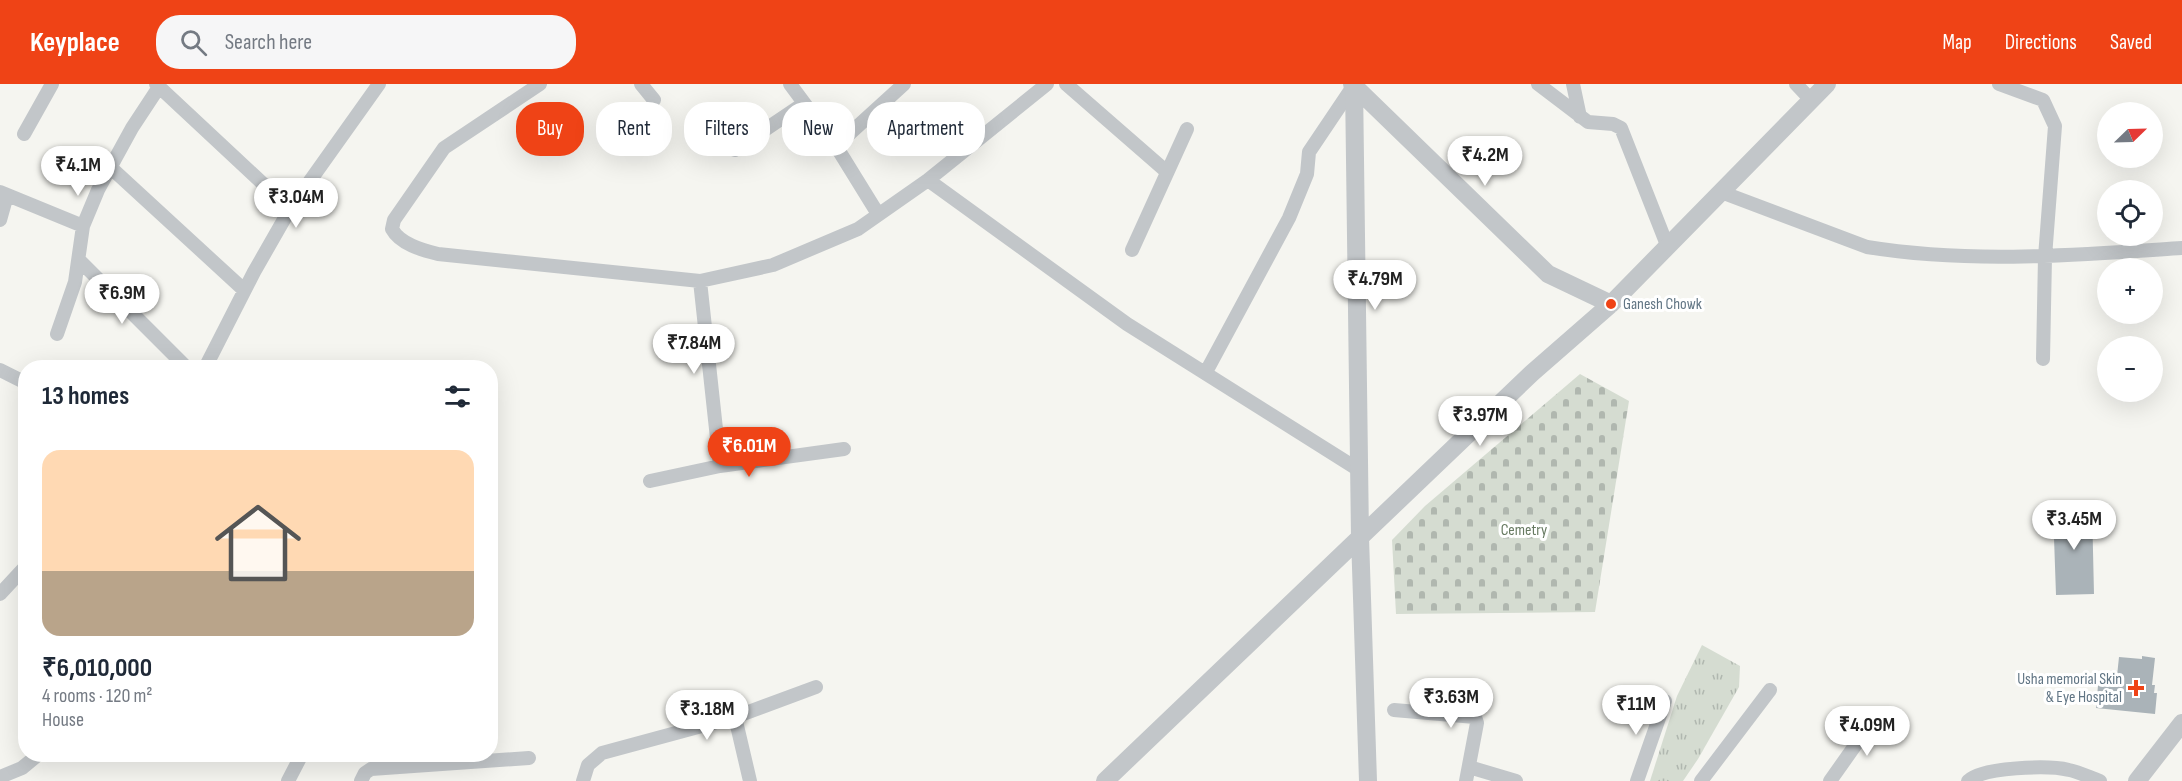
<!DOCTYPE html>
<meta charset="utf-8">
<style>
:root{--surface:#fff;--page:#f6f6f7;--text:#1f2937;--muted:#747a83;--line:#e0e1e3;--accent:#ef4316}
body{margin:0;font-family:"Sofia Sans Condensed",sans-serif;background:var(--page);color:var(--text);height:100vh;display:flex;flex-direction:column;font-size:22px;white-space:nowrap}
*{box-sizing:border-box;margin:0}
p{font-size:20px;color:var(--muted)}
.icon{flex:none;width:33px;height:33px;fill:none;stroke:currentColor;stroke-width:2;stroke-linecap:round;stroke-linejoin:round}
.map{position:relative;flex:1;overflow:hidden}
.side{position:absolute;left:18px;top:276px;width:480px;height:402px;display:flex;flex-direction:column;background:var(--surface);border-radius:24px;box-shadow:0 6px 24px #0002}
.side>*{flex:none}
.guide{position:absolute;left:516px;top:18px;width:570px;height:54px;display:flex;gap:12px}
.needle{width:39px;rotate:67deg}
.controls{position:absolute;left:2097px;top:18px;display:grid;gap:12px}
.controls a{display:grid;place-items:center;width:66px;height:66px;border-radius:50%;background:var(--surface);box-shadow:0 6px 24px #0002;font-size:30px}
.price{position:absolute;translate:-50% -51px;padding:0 14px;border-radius:21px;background:#fff;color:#222;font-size:20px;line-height:39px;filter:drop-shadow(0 2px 3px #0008)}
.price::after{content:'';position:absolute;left:50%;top:36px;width:18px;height:14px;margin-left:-9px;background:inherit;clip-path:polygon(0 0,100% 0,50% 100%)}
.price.selected{background:var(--accent);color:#fff}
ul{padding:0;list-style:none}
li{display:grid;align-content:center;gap:12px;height:318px;padding:0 24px}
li+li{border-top:2px solid var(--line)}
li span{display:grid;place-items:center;height:186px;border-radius:18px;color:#555}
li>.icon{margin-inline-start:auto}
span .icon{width:108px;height:108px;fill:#fffc;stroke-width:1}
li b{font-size:26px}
h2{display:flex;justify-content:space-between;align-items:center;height:72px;padding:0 24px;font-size:26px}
.pill{padding:0 21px;border-radius:24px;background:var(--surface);box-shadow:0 6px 24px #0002;font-size:21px;line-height:54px}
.pill.selected{background:var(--accent);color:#fff}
header{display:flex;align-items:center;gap:36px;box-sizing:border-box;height:84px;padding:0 30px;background:var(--accent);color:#fff}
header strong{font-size:28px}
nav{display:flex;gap:33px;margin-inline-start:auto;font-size:21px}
.search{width:420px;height:54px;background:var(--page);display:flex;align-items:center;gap:15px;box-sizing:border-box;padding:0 21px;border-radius:24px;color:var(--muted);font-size:22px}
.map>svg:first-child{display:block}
.cemetery{fill:url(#cemetery-stones)}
.park{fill:url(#park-tufts)}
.building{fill:#aab3b8}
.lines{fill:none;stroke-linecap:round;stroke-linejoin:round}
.minor{stroke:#c2c6c9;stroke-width:14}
.tertiary{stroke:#c2c6c9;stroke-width:18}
.poi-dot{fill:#ef4316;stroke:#fff;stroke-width:2}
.labels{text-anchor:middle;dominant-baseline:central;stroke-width:6;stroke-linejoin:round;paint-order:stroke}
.poi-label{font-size:16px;fill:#617584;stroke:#fff;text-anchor:start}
.park-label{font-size:16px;fill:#677a61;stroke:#fff}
</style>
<header>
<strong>Keyplace</strong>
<div class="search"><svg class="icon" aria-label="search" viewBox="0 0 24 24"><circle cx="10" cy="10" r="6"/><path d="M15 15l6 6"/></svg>Search here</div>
<nav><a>Map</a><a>Directions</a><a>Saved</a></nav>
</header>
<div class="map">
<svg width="2182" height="697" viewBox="0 0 2182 697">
<defs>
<pattern id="cemetery-stones" width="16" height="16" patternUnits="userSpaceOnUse" patternTransform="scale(1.5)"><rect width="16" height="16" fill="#d5dcd1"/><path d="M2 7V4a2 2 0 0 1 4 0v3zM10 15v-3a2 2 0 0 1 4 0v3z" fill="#b0b7af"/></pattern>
<pattern id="park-tufts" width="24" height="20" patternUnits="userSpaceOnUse" patternTransform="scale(1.5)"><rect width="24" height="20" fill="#d5dcd1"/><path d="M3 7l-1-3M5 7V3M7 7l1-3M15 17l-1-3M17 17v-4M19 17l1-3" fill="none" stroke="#b0b7af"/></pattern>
</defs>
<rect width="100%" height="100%" fill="#f5f5f0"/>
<path class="cemetery" d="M1580 290 1629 317 1595 528 1396 530 1392 456 1425 422Z"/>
<path class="park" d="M1702 561 1740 582 1739 603 1698 675 1683 697H1650L1677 612Z"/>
<path class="building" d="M2092 423 2094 510 2056 511 2053 425Z
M2142 572 2155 574 2152 601H2155L2154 609H2157L2155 630 2096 624 2099 590 2117 592 2119 573 2142 575Z"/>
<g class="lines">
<path class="minor" d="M156 0 290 125
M540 0 444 64 394 136 392 145C400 160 422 166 438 170L700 197 773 181 858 145 928 96 1047 0
M641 0 654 16
M790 0 836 62 878 130
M1066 0 1167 88
M1538 0 1588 38 1613 40 1621 44 1667 161
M1573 0 1580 33
M1796 0 1811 16
M1999 0 2043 16 2055 42 2045 173 2043 275
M24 50 52 0
M836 62 904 0
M735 66 803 20
M109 82 244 206
M928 96 1127 240 1359 386
M0 108 83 142
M1721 108 1867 163C1971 180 2077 171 2182 164
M0 136 7 111
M1132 166 1187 45
M79 176 187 284
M700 197 720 382
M57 250 75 198 83 142 98 106 132 44 159 3
M205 284 254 188 290 125 379 0
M0 286 26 299
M1206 288 1289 134 1307 90 1309 68 1354 1
M650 397 720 382 844 365
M0 510 26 482
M1394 626 1475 633 1477 639 1466 697
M735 633 750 697
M1469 683 1516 697
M0 693 22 684 39 670
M288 697 302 670
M361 697 365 689 371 685 529 674
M583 697 588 681 602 669 735 633 816 603
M1637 697 1665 617
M1701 697 1770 606
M1830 697 1859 656 1882 631
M1968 697C1983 683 2048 681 2069 686 2079 688 2089 693 2100 697"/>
<path class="tertiary" d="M1352 0 1548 190 1611 220
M1354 0 1360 453 1368 697
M1105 697 1532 289 1611 220 1827 0
M2137 697 2182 639"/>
</g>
<g class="poi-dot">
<circle cx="1611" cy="220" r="6"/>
<path d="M2133 595h6v6h6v6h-6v6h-6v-6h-6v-6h6z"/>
</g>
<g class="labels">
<g class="poi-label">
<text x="1623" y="220">Ganesh Chowk</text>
<text x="2122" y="595" text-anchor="end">Usha memorial Skin<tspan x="2122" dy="18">&amp; Eye Hospital</tspan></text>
</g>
<g class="park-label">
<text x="1524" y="446">Cemetry</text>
</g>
</g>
</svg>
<div class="controls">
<a><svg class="needle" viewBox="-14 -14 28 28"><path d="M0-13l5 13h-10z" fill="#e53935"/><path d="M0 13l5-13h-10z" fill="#747a83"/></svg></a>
<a><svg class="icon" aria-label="locate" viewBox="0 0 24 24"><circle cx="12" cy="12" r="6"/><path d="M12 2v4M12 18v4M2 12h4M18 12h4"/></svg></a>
<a>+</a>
<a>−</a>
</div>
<b class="price" style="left:1485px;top:103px">₹4.2M</b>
<b class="price" style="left:78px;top:113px">₹4.1M</b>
<b class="price" style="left:296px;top:145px">₹3.04M</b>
<b class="price" style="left:1375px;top:227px">₹4.79M</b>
<b class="price" style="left:122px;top:241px">₹6.9M</b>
<b class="price" style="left:694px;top:291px">₹7.84M</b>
<b class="price" style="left:1480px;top:363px">₹3.97M</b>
<b class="price selected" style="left:749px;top:394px">₹6.01M</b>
<b class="price" style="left:2074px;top:467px">₹3.45M</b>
<b class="price" style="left:1451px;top:645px">₹3.63M</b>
<b class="price" style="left:1636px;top:652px">₹11M</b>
<b class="price" style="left:707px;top:657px">₹3.18M</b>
<b class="price" style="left:1867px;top:673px">₹4.09M</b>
<div class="guide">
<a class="pill selected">Buy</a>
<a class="pill">Rent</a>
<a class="pill">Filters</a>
<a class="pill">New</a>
<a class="pill">Apartment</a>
</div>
<section class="side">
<h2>13 homes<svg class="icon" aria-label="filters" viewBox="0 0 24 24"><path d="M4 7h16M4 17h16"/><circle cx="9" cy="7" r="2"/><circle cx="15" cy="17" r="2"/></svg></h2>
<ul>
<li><span style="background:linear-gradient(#ffd9b3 65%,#b9a48a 0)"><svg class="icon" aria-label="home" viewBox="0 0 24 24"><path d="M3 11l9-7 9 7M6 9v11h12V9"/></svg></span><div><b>₹6,010,000</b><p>4 rooms · 120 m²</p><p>House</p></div></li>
</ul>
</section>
</div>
